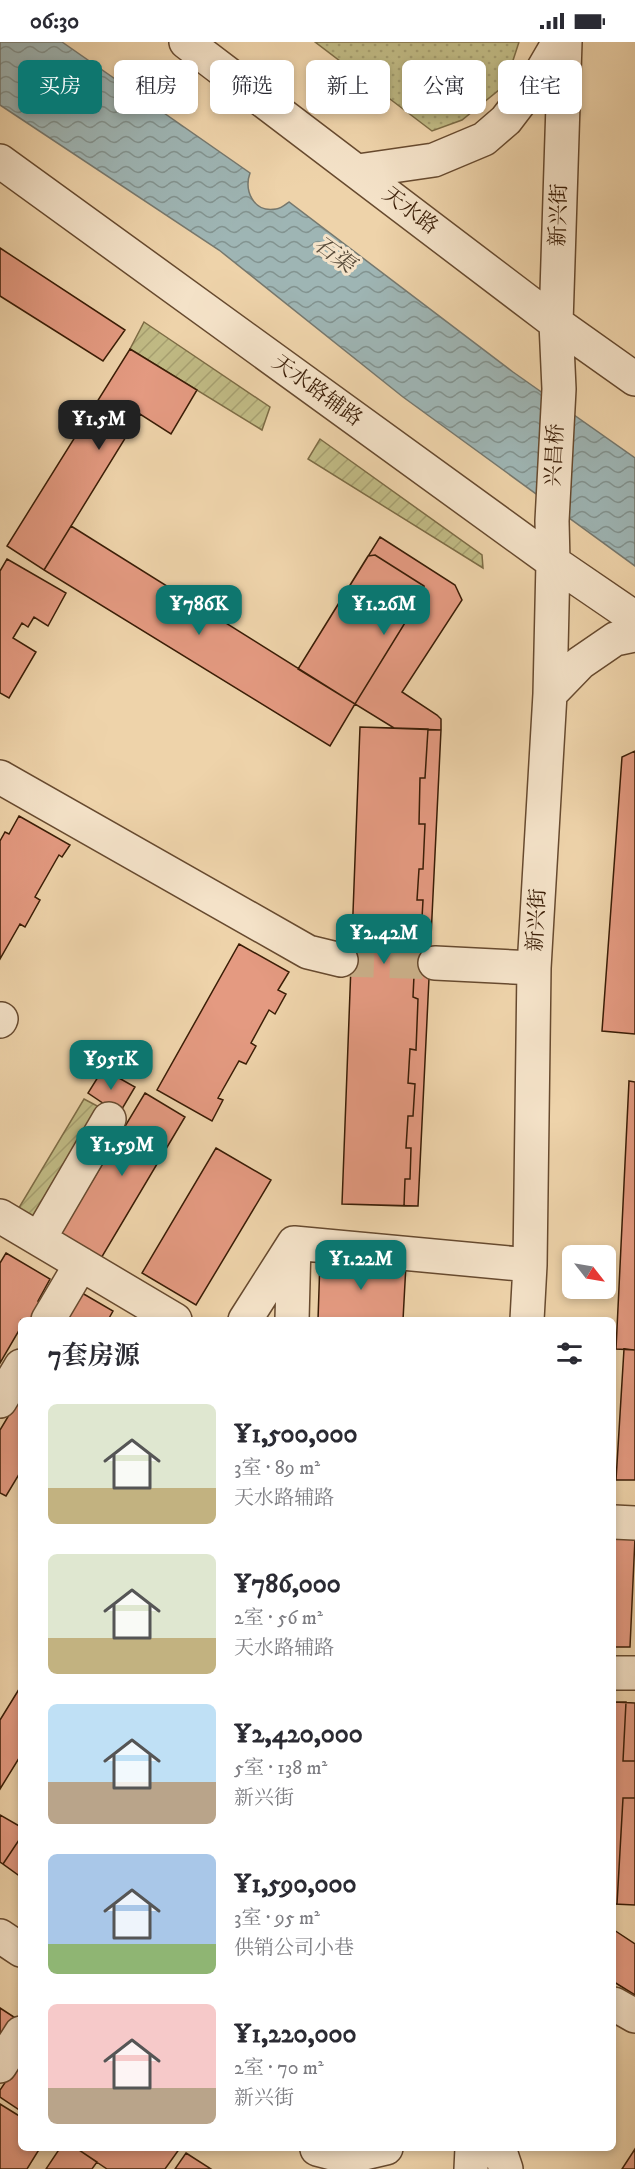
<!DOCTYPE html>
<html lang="zh">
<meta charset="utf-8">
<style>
:root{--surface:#fff;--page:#f2f2f3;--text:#2b2b33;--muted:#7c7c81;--accent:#0f766e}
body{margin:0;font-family:"IM FELL DW Pica","Noto Serif SC",serif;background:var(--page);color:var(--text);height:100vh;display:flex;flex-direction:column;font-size:22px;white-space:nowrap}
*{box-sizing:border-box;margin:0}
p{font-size:20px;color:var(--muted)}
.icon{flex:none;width:33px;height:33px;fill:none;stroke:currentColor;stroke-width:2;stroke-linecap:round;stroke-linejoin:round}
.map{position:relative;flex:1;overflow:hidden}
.details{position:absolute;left:18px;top:1275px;width:598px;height:834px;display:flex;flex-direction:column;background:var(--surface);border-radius:9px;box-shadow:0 3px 9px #0003}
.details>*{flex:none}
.hud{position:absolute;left:18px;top:18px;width:600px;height:54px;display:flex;gap:12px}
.needle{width:39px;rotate:121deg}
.fabs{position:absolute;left:562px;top:1203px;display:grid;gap:12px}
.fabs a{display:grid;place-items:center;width:54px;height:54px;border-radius:9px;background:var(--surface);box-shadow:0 3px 9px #0003;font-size:30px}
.price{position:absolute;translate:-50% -51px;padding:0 14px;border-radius:12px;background:var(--accent);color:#fff;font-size:20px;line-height:39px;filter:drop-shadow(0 2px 3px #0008)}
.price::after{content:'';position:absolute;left:50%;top:36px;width:18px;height:14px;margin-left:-9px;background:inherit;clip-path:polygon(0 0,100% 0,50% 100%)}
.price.active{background:#222;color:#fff}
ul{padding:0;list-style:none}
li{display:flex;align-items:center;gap:18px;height:150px;padding:0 30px}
li span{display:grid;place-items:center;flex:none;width:168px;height:120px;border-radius:9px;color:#555}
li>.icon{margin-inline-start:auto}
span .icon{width:72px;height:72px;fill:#fffc;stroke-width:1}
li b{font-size:26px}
h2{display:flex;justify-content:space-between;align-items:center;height:72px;padding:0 30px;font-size:26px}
.chip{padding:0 21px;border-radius:9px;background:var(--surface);box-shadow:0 3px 9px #0003;font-size:21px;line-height:54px}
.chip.active{background:var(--accent);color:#fff}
.status{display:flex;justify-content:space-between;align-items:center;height:42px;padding:0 30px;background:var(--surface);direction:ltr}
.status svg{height:16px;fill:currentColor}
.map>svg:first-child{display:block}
.park{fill:url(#park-dots);stroke:#7d6c45;stroke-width:1.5}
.garden{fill:url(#garden-furrows);stroke:#7d6c45;stroke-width:1.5}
.water{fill:url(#water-waves);stroke:#76786e;stroke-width:1.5}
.building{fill:#e49a81;stroke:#3a1d06;stroke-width:1.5}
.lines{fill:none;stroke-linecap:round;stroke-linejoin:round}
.minor-tunnel{stroke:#caaf89;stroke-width:33;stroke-dasharray:33 16;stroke-linecap:butt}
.minor-casing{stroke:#674a2f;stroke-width:36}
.minor{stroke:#f4e2c8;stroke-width:33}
.labels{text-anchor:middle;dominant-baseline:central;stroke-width:6;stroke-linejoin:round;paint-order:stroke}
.street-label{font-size:21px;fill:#3a1d06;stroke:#f4e2c8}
.water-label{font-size:22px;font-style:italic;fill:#584b3a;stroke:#f4e2c8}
</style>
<div class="status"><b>06:30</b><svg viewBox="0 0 49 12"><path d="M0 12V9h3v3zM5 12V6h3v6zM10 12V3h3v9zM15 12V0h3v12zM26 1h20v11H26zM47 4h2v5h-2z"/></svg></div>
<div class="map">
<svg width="635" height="2127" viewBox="0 0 635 2127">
<defs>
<pattern id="park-dots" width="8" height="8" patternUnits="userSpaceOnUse" patternTransform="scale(1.5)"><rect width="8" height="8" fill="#c0ba84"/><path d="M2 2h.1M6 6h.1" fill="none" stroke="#a69f70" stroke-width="1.8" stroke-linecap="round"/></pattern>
<pattern id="garden-furrows" width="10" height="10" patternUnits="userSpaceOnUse" patternTransform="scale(1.5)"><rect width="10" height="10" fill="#c0ba84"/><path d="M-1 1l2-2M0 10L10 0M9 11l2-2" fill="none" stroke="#a69f70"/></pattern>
<pattern id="water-waves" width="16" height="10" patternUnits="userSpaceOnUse" patternTransform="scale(1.5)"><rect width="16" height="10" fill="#9eb5b4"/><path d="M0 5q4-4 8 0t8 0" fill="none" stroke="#829390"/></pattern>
</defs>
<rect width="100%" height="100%" fill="#eed3aa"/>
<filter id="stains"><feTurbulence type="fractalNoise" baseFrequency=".00333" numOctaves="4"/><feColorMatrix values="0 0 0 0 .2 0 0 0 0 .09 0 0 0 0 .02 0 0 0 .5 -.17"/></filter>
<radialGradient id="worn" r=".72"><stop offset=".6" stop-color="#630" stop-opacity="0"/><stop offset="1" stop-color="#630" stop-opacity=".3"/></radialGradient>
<path class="park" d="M315 0H519L505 43 462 78 432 89Z"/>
<path class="garden" d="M144 280 270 365 262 388 130 307Z
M320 397 482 513 483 526 308 417Z
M84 1057 103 1067 36 1180 17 1169Z"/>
<path class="water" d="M0 0H62L250 131C244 148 253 171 276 167 280 167 285 163 289 160L513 330 635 416V524L403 355 219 208 0 63Z"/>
<path class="building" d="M0 206 125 288 103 319 0 254Z
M130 307 197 348 171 392 140 372 44 528 7 504Z
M71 484 355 662 330 704 44 528Z
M380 495 455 543 462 558 402 650 437 673 441 677V688L394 686 298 627Z
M375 513 424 544V550L355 662 298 627 368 514Z
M7 517 66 551 48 584 34 575 28 585 22 581 13 596 36 610 9 656 0 651V529Z
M360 685 428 687 425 736H420L419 782H425L423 827H419L417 858H423L420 912H415L413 955 418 957 416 1008 410 1007 408 1041 415 1042 413 1074H408L406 1106H411L410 1137H405L404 1164 342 1162Z
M360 685 441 688 418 1164 342 1162Z
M635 709V992L602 989 622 715Z
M19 774 70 803 62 815 59 813 35 855 40 858 25 885 20 882 0 917V799L5 790 9 792Z
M239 902 289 930 278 948 286 952 275 972 269 968 251 1001 256 1004 246 1022 239 1019 218 1056 223 1058 212 1079 157 1048Z
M103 1027 135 1045 119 1072 88 1051Z
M629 1039 635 1040V1308L616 1307Z
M145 1051 185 1075 100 1218 59 1194Z
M216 1106 271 1138 196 1263 142 1231Z
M6 1211 50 1237 38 1259 41 1260 30 1278H21V1285L0 1321V1221Z
M320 1218 406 1222 403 1278H318Z
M82 1251 113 1269 108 1278H66Z
M624 1307 635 1308V1438H616Z
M21 1353V1429L6 1454 0 1451V1388Z
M614 1495 635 1496 630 1605H614Z
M21 1644V1713L0 1747V1678Z
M614 1660 635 1661V1863L614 1862Z
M614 1660H626L623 1719H635V1756H623L617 1862H614Z
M0 1773 21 1785V1795L3 1822 0 1820Z
M21 1795V1835L3 1822Z
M614 1888 635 1902V1953L614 1940Z
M0 1966 17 1977 0 2003Z
M21 2017V2069L0 2055V2048Z
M0 2062 21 2075V2106H40L27 2127H0Z
M60 2106H76L97 2120 92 2127H46Z
M76 2106H180L165 2127H107Z
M635 2107V2127H622Z
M635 2107V2127H622Z
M186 2111 211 2127H175Z"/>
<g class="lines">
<path class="minor-tunnel" d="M341 918 435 921"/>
<defs>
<path id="minor" d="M186 0 556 281 635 337
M0 119 553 520 635 576
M358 129 434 118 484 97 506 78 538 36 559 0
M550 652 580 621 615 597 635 593
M0 735 308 910 341 918
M435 921 534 926
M0 979 1 977
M0 1174 175 1278
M39 1197 109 1077
M48 1278 81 1222
M245 1278 294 1201 530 1223
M292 1278 294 1201
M527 1278 530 1223 534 926 550 652 553 520 552 479 559 347 556 281 565 0
M0 1359 21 1324
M614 1480 635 1481
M614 1631H635
M0 1894 21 1908
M614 1962 635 1974
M0 2024 21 1991
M499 2106 506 2127
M317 2107 347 2115 386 2106
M471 2127 472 2106"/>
</defs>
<use href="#minor" class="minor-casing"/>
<use href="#minor" class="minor"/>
</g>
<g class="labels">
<g class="street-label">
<text transform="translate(410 169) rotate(37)">天水路</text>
<text transform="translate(559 173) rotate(-88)">新兴街</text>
<text transform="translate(317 349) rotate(36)">天水路辅路</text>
<text transform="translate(555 413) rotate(-87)">兴昌桥</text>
<text transform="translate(537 878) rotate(-87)">新兴街</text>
</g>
<g class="water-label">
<text transform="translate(334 213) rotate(36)">石渠</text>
</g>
</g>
<rect width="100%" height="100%" filter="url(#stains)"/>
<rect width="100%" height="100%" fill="url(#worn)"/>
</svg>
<div class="fabs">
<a><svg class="needle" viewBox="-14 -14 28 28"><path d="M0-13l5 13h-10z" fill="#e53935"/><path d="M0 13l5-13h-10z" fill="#7c7c81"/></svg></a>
</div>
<b class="price active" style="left:99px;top:409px">¥1.5M</b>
<b class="price" style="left:199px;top:594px">¥786K</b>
<b class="price" style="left:384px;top:594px">¥1.26M</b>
<b class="price" style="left:384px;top:923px">¥2.42M</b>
<b class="price" style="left:111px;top:1049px">¥951K</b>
<b class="price" style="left:122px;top:1135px">¥1.59M</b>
<b class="price" style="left:361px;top:1249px">¥1.22M</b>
<div class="hud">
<a class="chip active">买房</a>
<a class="chip">租房</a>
<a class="chip">筛选</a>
<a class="chip">新上</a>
<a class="chip">公寓</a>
<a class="chip">住宅</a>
</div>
<section class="details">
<h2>7套房源<svg class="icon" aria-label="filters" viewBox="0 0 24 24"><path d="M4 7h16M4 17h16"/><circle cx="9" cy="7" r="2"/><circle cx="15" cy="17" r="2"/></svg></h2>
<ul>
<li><span style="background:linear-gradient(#dfe7d0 70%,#c2b280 0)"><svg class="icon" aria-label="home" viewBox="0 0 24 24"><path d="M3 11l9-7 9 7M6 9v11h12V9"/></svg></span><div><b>¥1,500,000</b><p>3室 · 89 m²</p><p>天水路辅路</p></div></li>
<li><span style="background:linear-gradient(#dfe7d0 70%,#c2b280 0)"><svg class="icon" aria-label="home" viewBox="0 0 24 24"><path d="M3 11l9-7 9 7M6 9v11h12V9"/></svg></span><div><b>¥786,000</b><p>2室 · 56 m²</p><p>天水路辅路</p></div></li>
<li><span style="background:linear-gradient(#bfe0f5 65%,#b9a48a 0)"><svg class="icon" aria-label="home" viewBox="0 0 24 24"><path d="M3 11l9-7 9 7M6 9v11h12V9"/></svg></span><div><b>¥2,420,000</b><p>5室 · 138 m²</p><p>新兴街</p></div></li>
<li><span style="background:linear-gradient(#a9c7e8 75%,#8fb573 0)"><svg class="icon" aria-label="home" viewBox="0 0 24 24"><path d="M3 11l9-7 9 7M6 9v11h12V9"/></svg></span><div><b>¥1,590,000</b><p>3室 · 95 m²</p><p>供销公司小巷</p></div></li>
<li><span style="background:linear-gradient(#f6c9c9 70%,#b9a48a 0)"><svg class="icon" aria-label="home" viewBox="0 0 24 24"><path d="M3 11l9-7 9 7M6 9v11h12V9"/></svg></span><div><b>¥1,220,000</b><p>2室 · 70 m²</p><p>新兴街</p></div></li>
</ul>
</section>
</div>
